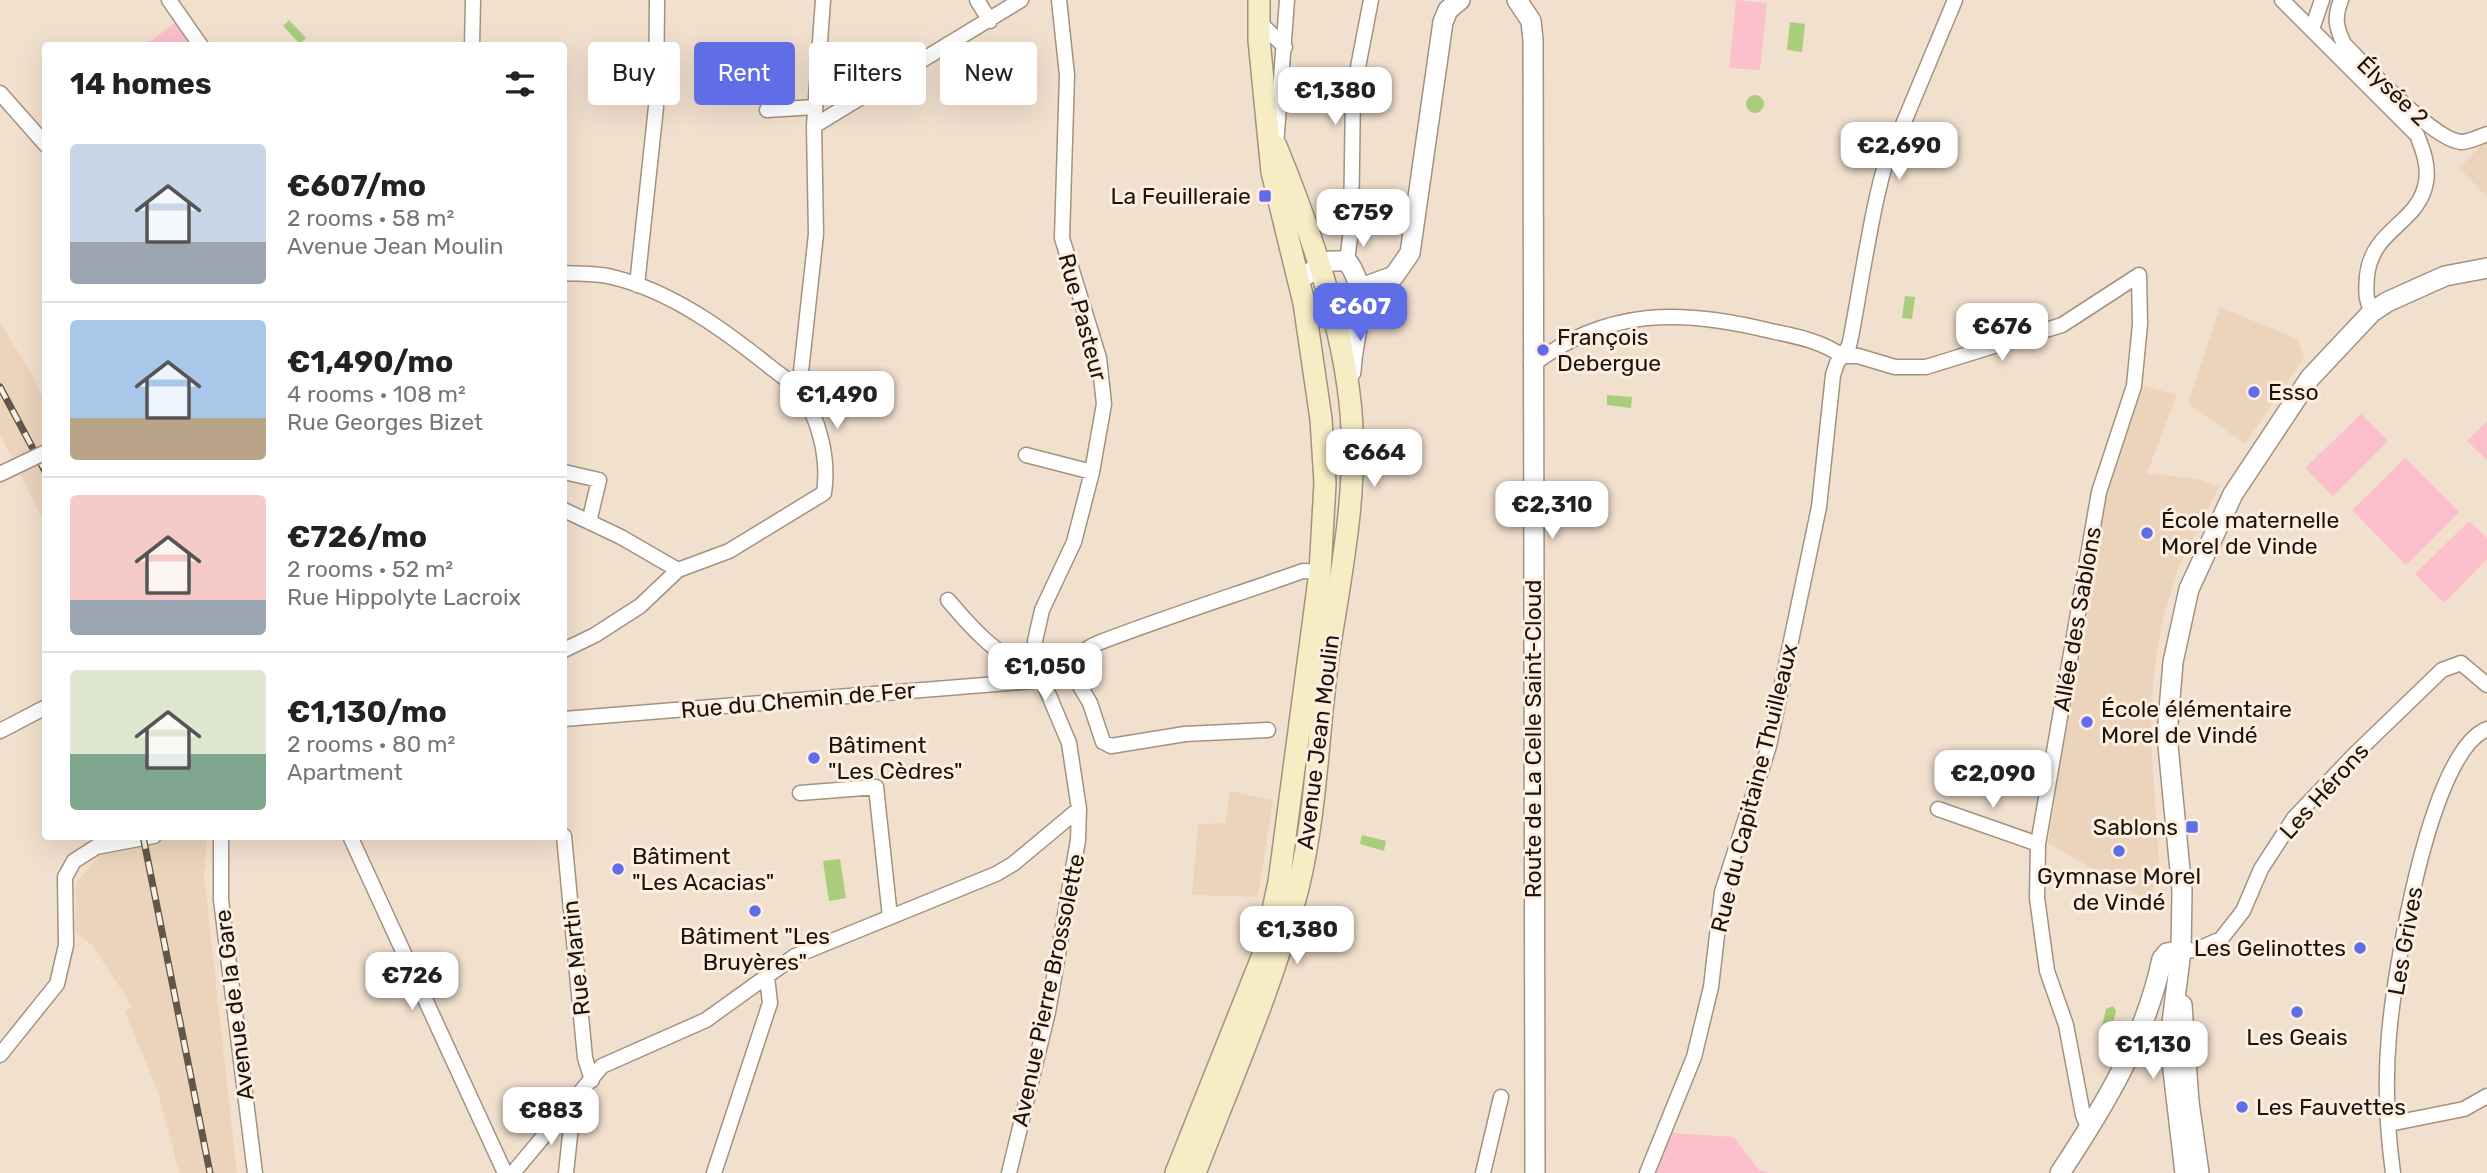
<!DOCTYPE html>
<meta charset="utf-8">
<style>
:root{--surface:#fff;--page:#f6f6f6;--text:#222;--muted:#767676;--line:#e0e0e0;--accent:#5f6ee6}
body{margin:0;font-family:Rubik,sans-serif;background:var(--page);color:var(--text);height:100vh;display:flex;flex-direction:column;font-size:26px;white-space:nowrap}
*{box-sizing:border-box;margin:0}
p{font-size:23px;color:var(--muted)}
.icon{flex:none;width:38px;height:38px;fill:none;stroke:currentColor;stroke-width:2;stroke-linecap:round;stroke-linejoin:round}
.map{position:relative;flex:1;overflow:hidden}
.sheet{position:absolute;left:42px;top:42px;width:525px;height:798px;display:flex;flex-direction:column;background:var(--surface);border-radius:7px;box-shadow:0 7px 28px #0002}
.sheet>*{flex:none}
.guide{position:absolute;left:588px;top:42px;width:665px;height:63px;display:flex;gap:14px}
.price{position:absolute;translate:-50% -60px;padding:0 16px;border-radius:14px;background:#fff;color:#222;font-size:23px;line-height:46px;filter:drop-shadow(0 2px 4px #0008)}
.price::after{content:'';position:absolute;left:50%;top:42px;width:21px;height:16px;margin-left:-10px;background:inherit;clip-path:polygon(0 0,100% 0,50% 100%)}
.price.active{background:var(--accent);color:#fff}
ul{padding:0;list-style:none}
li{display:flex;align-items:center;gap:21px;height:175px;padding:0 28px}
li+li{border-top:2px solid var(--line)}
li span{display:grid;place-items:center;flex:none;width:196px;height:140px;border-radius:7px;color:#555}
li>.icon{margin-inline-start:auto}
span .icon{width:84px;height:84px;fill:#fffc;stroke-width:1}
li b{font-size:30px}
h2{display:flex;justify-content:space-between;align-items:center;height:84px;padding:0 28px;font-size:30px}
.chip{padding:0 24px;border-radius:7px;background:var(--surface);box-shadow:0 7px 28px #0002;font-size:24px;line-height:63px}
.chip.active{background:var(--accent);color:#fff}
.map>svg:first-child{display:block}
.built{fill:#ecd4bc}
.green{fill:#fbc0cb}
.water{fill:#a9cd7b}
.lines{fill:none;stroke-linecap:round;stroke-linejoin:round}
.minor-casing{stroke:#a39281;stroke-width:17}
.tertiary-casing{stroke:#a39281;stroke-width:22}
.secondary-casing{stroke:#a39281;stroke-width:24}
.minor{stroke:#fff;stroke-width:14}
.tertiary{stroke:#fff;stroke-width:19}
.secondary{stroke:#f6edc4;stroke-width:21}
.rail-casing{stroke:#5f564c;stroke-width:7}
.rail{stroke:#fdeedf;stroke-width:4.5;stroke-dasharray:13;stroke-linecap:butt}
.minor-bridge-casing{stroke:#a39281;stroke-width:17;stroke-linecap:butt}
.minor-bridge{stroke:#fff;stroke-width:14}
.poi-dot{fill:#5f6ee6;stroke:#fdeedf;stroke-width:2.5}
.labels{text-anchor:middle;dominant-baseline:central;stroke-width:6;stroke-linejoin:round;paint-order:stroke}
.street-label{font-size:23px;fill:#1a140e;stroke:#fdeedf}
.poi-label{font-size:23px;fill:#1a140e;stroke:#fdeedf;text-anchor:start}
</style>
<div class="map">
<svg width="2487" height="1173" viewBox="0 0 2487 1173">
<rect width="100%" height="100%" fill="#f2e0ce"/>
<path class="built" d="M2487 139V197L2459 168Z
M2220 307 2298 339 2304 357 2245 444 2188 403Z
M0 322 33 376 45 404V524L0 434Z
M2144 386 2177 395 2147 473 2199 479 2219 487 2177 571 2161 627 2153 684 2151 738 2159 864 2151 903 2048 843 2101 501Z
M1230 791 1273 800 1258 897 1192 895 1198 824 1225 823Z
M97 837H207L204 875 237 1173H179L158 1092 125 1012 132 1006 92 945 75 932 76 883 98 857Z"/>
<path class="green" d="M1736 0 1767 3 1760 70 1729 68Z
M176 22 195 46H144Z
M2361 414 2388 441 2333 496 2305 468Z
M2487 421V460L2467 441Z
M2405 458 2459 512 2406 565 2352 510Z
M2469 521 2487 538V559L2444 603 2415 574Z
M1672 1133 1734 1137 1759 1170 1770 1173H1656Z"/>
<path class="water" d="M289 20 306 38 300 44 283 26Z
M1790 22 1805 24 1802 52 1787 50Z
M1746 104a9 9 0 1 1 18 0a9 9 0 1 1-18 0Z
M1905 296 1915 297 1912 319 1902 318Z
M1607 395 1632 397 1631 408 1607 405Z
M1362 835 1386 841 1384 851 1360 844Z
M840 859 846 898 829 901 823 861Z
M2113 1006 2116 1011 2112 1029 2102 1026 2106 1009Z"/>
<g class="lines">
<defs>
<path id="minor" d="M169 0 201 46
M977 0 990 21
M2282 0 2417 135C2423 150 2429 166 2426 182 2419 224 2372 228 2367 276 2366 291 2365 298 2372 312
M2341 0C2334 18 2336 27 2344 44 2366 66 2433 140 2461 142 2469 142 2479 137 2487 134
M1259 22 1285 47
M2312 29 2322 0
M472 46 473 0
M0 93 46 145
M767 110 815 107
M814 126 1021 0
M1276 146 1287 0
M1347 261 1351 230 1353 93 1371 0
M564 273C579 274 597 273 612 277 672 291 727 332 774 370 782 376 793 383 799 391 820 418 829 460 824 493L729 551 678 570 640 606 595 635 564 650
M637 285 656 107 657 0
M1842 356H1858L1895 367H1926L2062 325 2139 275
M1531 366C1607 307 1683 309 1771 331 1795 336 1822 341 1842 356
M799 390 816 234 814 126 823 0
M1026 455 1092 472
M564 472 599 480 589 522
M0 474 25 462
M564 510 621 537 678 570
M948 600C973 630 996 654 1031 672
M1037 664 1035 641 1042 610 1074 542 1092 472 1104 404 1099 358 1062 238 1067 75 1059 0
M1067 664 1090 703 1103 742 1111 746 1185 734 1268 730
M1053 670C1070 667 1081 649 1098 643 1166 617 1235 595 1303 571L1320 572
M564 719 1033 681
M0 731 46 707
M800 793 876 787 890 917
M1938 809 2038 844
M221 836V900L255 1173
M350 836 505 1173
M564 836 585 1058 592 1080
M2181 951 2196 950 2221 939 2243 911 2261 869 2294 818 2355 754 2442 670 2461 663 2487 685
M0 1055 57 984 66 945 65 877 74 861 96 847 154 836
M2389 1124 2464 1109 2487 1096
M2089 1130 2083 1115 2066 1025 2047 971 2037 898 2038 844 2099 492 2134 386 2140 324 2139 275
M513 1173 602 1066 706 1020 795 956 996 874 1013 864 1079 809
M566 1173 571 1126 566 1113
M714 1173 770 1003 767 977
M1009 1173 1048 1012 1078 840 1079 809 1069 743 1045 686
M1483 1173 1501 1097
M1647 1173 1694 1057 1711 987 1722 892 1769 746 1819 507 1833 375 1837 363 1849 346C1858 309 1878 153 1899 134L1955 0
M2393 1173C2387 1129 2385 1079 2389 1035 2394 975 2429 752 2487 729"/>
<path id="tertiary" d="M1517 0 1531 21 1533 40 1535 1173
M1299 279 1330 261H1347C1373 295 1352 333 1351 372
M1361 288 1394 276 1410 253 1443 22 1448 10 1460 0
M2182 1005 2189 1102 2199 1173
M2060 1173C2105 1105 2145 1039 2162 959L2167 953 2181 951
M2185 1173 2172 1062V1023L2181 951 2182 891 2167 735 2173 662 2189 589 2233 494 2310 378 2372 312 2387 302 2445 276 2487 268"/>
<path id="secondary" d="M1176 1173 1263 955 1279 882 1320 572 1325 483 1321 419 1304 303 1272 172 1259 40V0
M1195 1173C1231 1079 1273 986 1298 888 1317 810 1318 729 1329 650 1342 568 1359 485 1350 402 1341 318 1308 224 1276 146"/>
</defs>
<use href="#minor" class="minor-casing"/>
<use href="#tertiary" class="tertiary-casing"/>
<use href="#secondary" class="secondary-casing"/>
<use href="#minor" class="minor"/>
<use href="#tertiary" class="tertiary"/>
<use href="#secondary" class="secondary"/>
<defs>
<path id="rail" d="M0 387 46 473
M143 836 210 1173"/>
</defs>
<use href="#rail" class="rail-casing"/>
<use href="#rail" class="rail"/>
<defs>
<path id="minor-bridge" d="M25 462 46 452"/>
</defs>
<use href="#minor-bridge" class="minor-bridge-casing"/>
<use href="#minor-bridge" class="minor-bridge"/>
</g>
<g class="poi-dot">
<rect x="1258" y="189" width="14" height="14" rx="3.5"/>
<circle cx="1543" cy="350" r="7"/>
<circle cx="2254" cy="392" r="7"/>
<circle cx="2147" cy="533" r="7"/>
<circle cx="2087" cy="722" r="7"/>
<circle cx="814" cy="758" r="7"/>
<rect x="2185" y="820" width="14" height="14" rx="3.5"/>
<circle cx="2119" cy="851" r="7"/>
<circle cx="618" cy="869" r="7"/>
<circle cx="755" cy="911" r="7"/>
<circle cx="2360" cy="948" r="7"/>
<circle cx="2297" cy="1012" r="7"/>
<circle cx="2242" cy="1107" r="7"/>
</g>
<g class="labels">
<g class="street-label">
<text transform="translate(2393 91) rotate(44)">Élysée 2</text>
<text transform="translate(1083 317) rotate(75)">Rue Pasteur</text>
<text transform="translate(2077 619) rotate(-80)">Allée des Sablons</text>
<text transform="translate(798 700) rotate(-5)">Rue du Chemin de Fer</text>
<text transform="translate(1533 739) rotate(-90)">Route de La Celle Saint-Cloud</text>
<text transform="translate(1318 742) rotate(-83)">Avenue Jean Moulin</text>
<text transform="translate(1754 788) rotate(-76)">Rue du Capitaine Thuilleaux</text>
<text transform="translate(2324 791) rotate(-48)">Les Hérons</text>
<text transform="translate(2405 941) rotate(-80)">Les Grives</text>
<text transform="translate(576 958) rotate(-96)">Rue Martin</text>
<text transform="translate(1048 990) rotate(-78)">Avenue Pierre Brossolette</text>
<text transform="translate(234 1005) rotate(-97)">Avenue de la Gare</text>
</g>
<g class="poi-label">
<text x="1251" y="196" text-anchor="end">La Feuilleraie</text>
<text x="1557" y="337">François<tspan x="1557" dy="26">Debergue</tspan></text>
<text x="2268" y="392">Esso</text>
<text x="2161" y="520">École maternelle<tspan x="2161" dy="26">Morel de Vinde</tspan></text>
<text x="2101" y="709">École élémentaire<tspan x="2101" dy="26">Morel de Vindé</tspan></text>
<text x="828" y="745">Bâtiment<tspan x="828" dy="26">"Les Cèdres"</tspan></text>
<text x="2178" y="827" text-anchor="end">Sablons</text>
<text x="632" y="856">Bâtiment<tspan x="632" dy="26">"Les Acacias"</tspan></text>
<text x="2119" y="876" text-anchor="middle">Gymnase Morel<tspan x="2119" dy="26">de Vindé</tspan></text>
<text x="755" y="936" text-anchor="middle">Bâtiment "Les<tspan x="755" dy="26">Bruyères"</tspan></text>
<text x="2346" y="948" text-anchor="end">Les Gelinottes</text>
<text x="2297" y="1037" text-anchor="middle">Les Geais</text>
<text x="2256" y="1107">Les Fauvettes</text>
</g>
</g>
</svg>
<b class="price" style="left:1335px;top:127px">€1,380</b>
<b class="price" style="left:1899px;top:182px">€2,690</b>
<b class="price" style="left:1363px;top:249px">€759</b>
<b class="price active" style="left:1360px;top:343px">€607</b>
<b class="price" style="left:2002px;top:363px">€676</b>
<b class="price" style="left:837px;top:431px">€1,490</b>
<b class="price" style="left:1374px;top:489px">€664</b>
<b class="price" style="left:1552px;top:541px">€2,310</b>
<b class="price" style="left:1045px;top:703px">€1,050</b>
<b class="price" style="left:1993px;top:810px">€2,090</b>
<b class="price" style="left:1297px;top:966px">€1,380</b>
<b class="price" style="left:412px;top:1012px">€726</b>
<b class="price" style="left:2153px;top:1081px">€1,130</b>
<b class="price" style="left:551px;top:1147px">€883</b>
<div class="guide">
<a class="chip">Buy</a>
<a class="chip active">Rent</a>
<a class="chip">Filters</a>
<a class="chip">New</a>
</div>
<section class="sheet">
<h2>14 homes<svg class="icon" aria-label="filters" viewBox="0 0 24 24"><path d="M4 7h16M4 17h16"/><circle cx="9" cy="7" r="2"/><circle cx="15" cy="17" r="2"/></svg></h2>
<ul>
<li><span style="background:linear-gradient(#c9d6e8 70%,#9aa5b1 0)"><svg class="icon" aria-label="home" viewBox="0 0 24 24"><path d="M3 11l9-7 9 7M6 9v11h12V9"/></svg></span><div><b>€607/mo</b><p>2 rooms · 58 m²</p><p>Avenue Jean Moulin</p></div></li>
<li><span style="background:linear-gradient(#a9c7e8 70%,#b9a48a 0)"><svg class="icon" aria-label="home" viewBox="0 0 24 24"><path d="M3 11l9-7 9 7M6 9v11h12V9"/></svg></span><div><b>€1,490/mo</b><p>4 rooms · 108 m²</p><p>Rue Georges Bizet</p></div></li>
<li><span style="background:linear-gradient(#f6c9c9 75%,#9aa5b1 0)"><svg class="icon" aria-label="home" viewBox="0 0 24 24"><path d="M3 11l9-7 9 7M6 9v11h12V9"/></svg></span><div><b>€726/mo</b><p>2 rooms · 52 m²</p><p>Rue Hippolyte Lacroix</p></div></li>
<li><span style="background:linear-gradient(#dfe7d0 60%,#7fa58c 0)"><svg class="icon" aria-label="home" viewBox="0 0 24 24"><path d="M3 11l9-7 9 7M6 9v11h12V9"/></svg></span><div><b>€1,130/mo</b><p>2 rooms · 80 m²</p><p>Apartment</p></div></li>
</ul>
</section>
</div>
